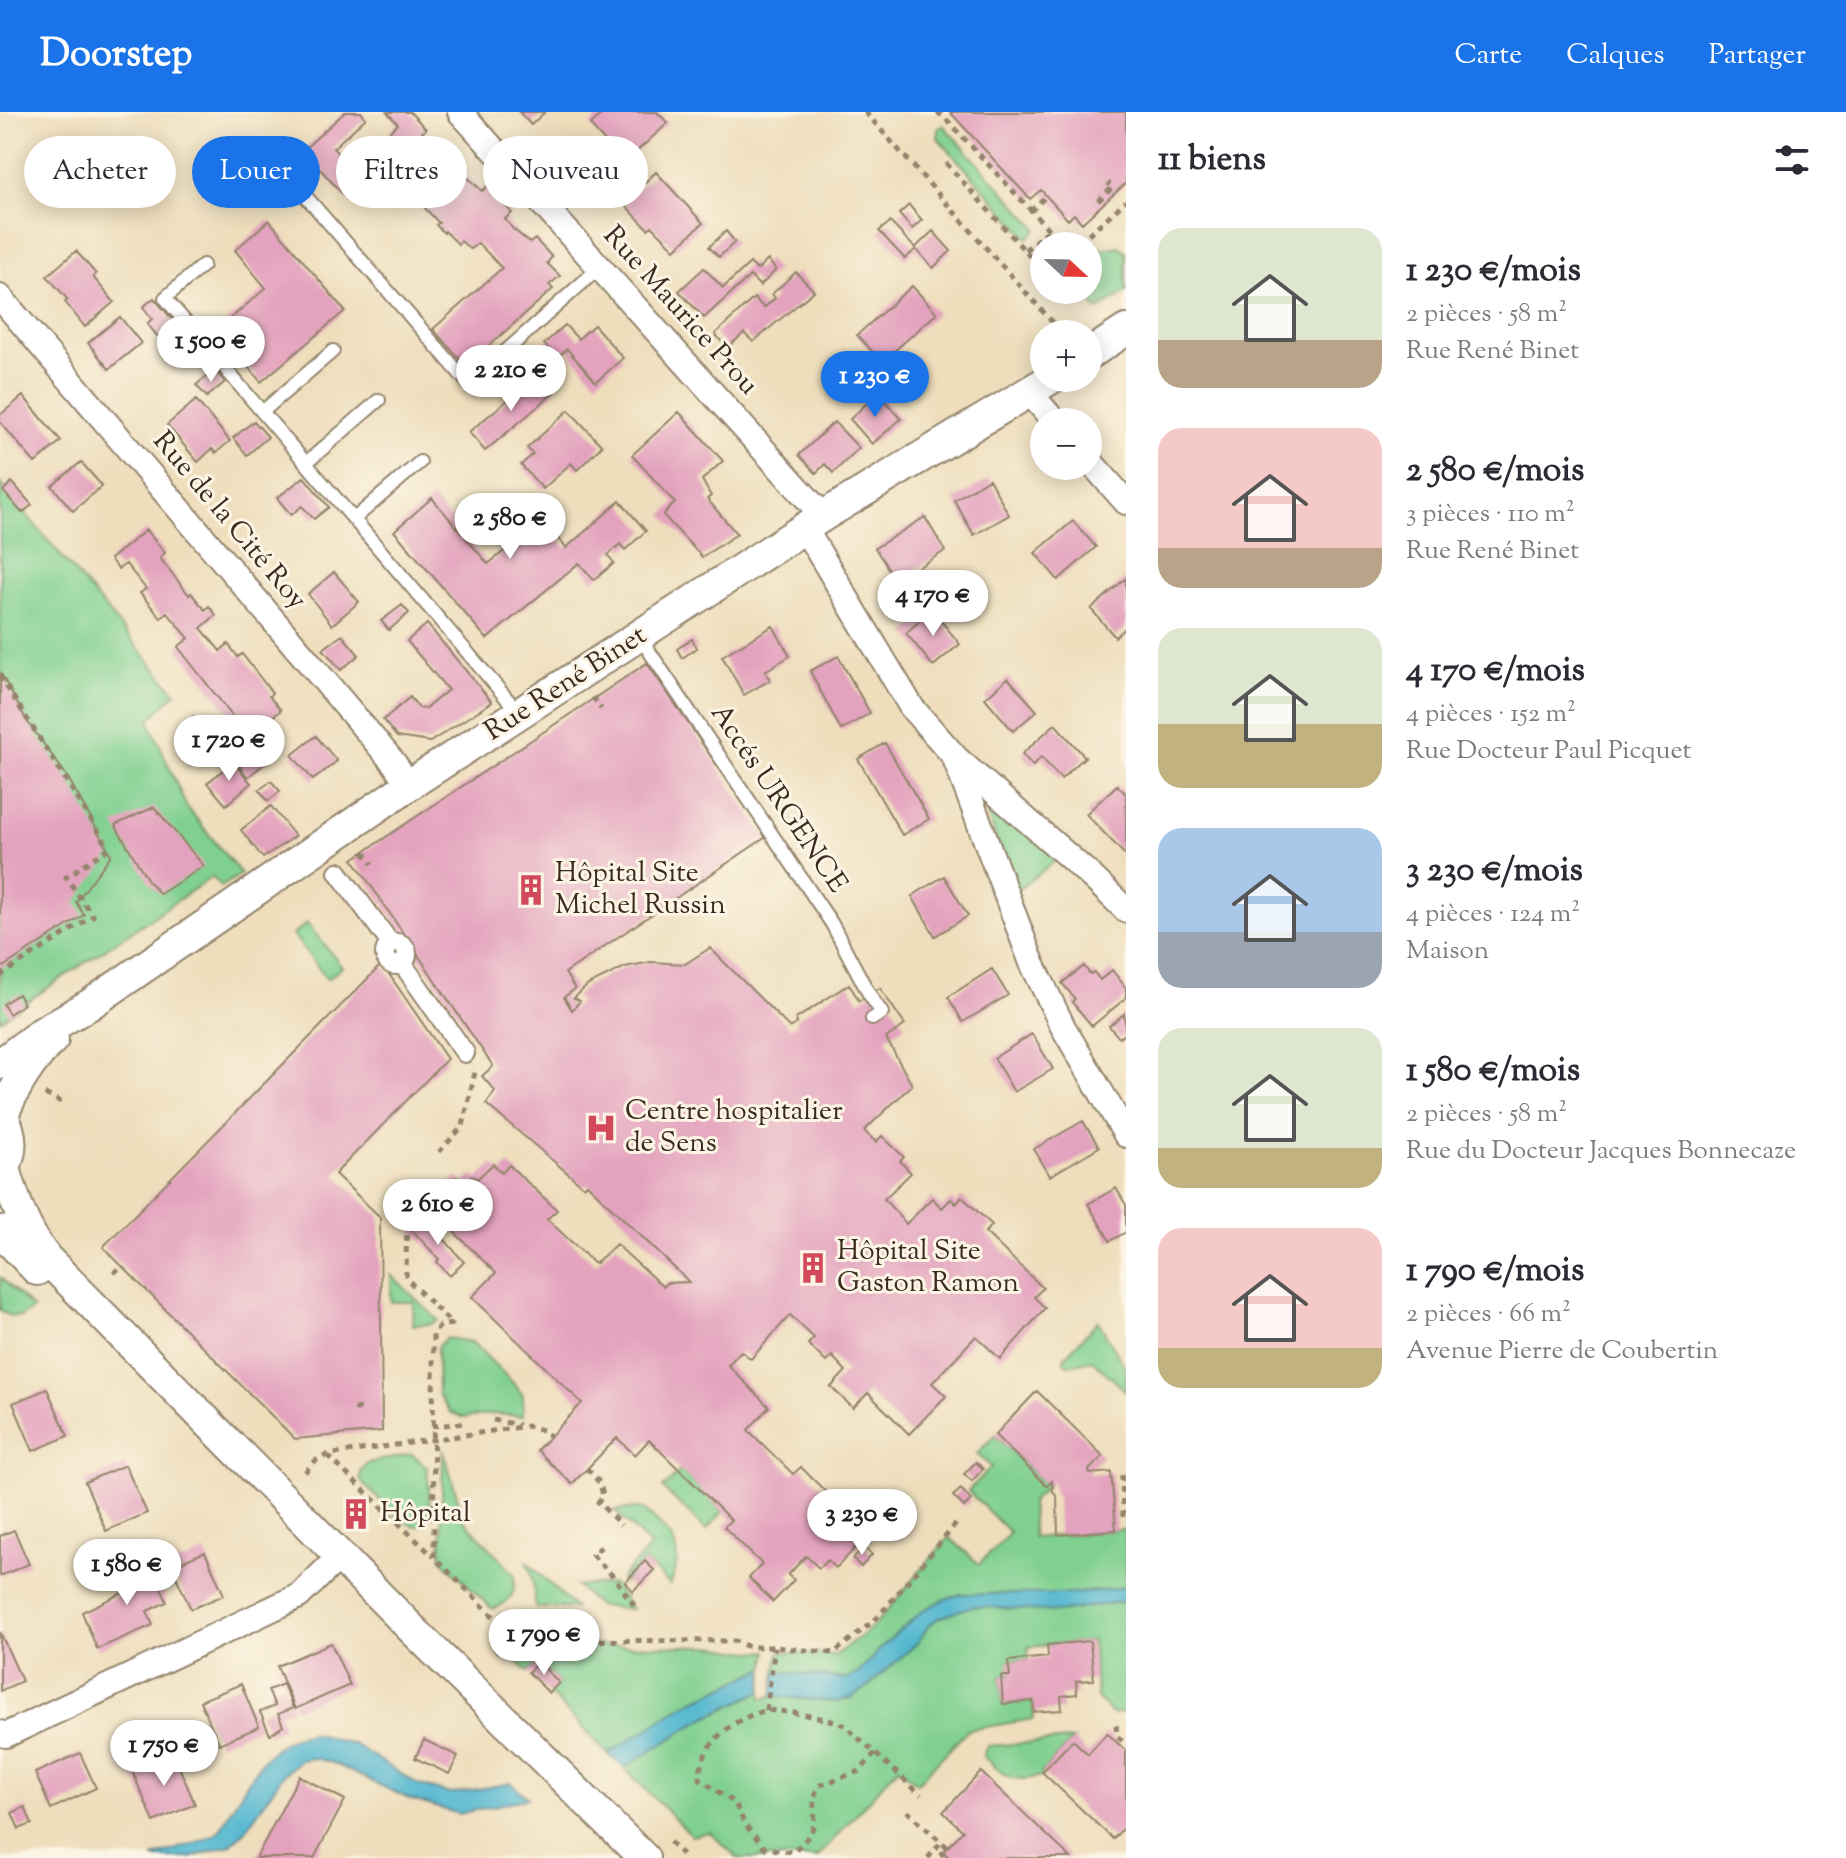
<!DOCTYPE html>
<html lang="fr">
<meta charset="utf-8">
<style>
:root{--surface:#fff;--page:#f2f2f3;--text:#2b2b33;--muted:#7c7c81;--accent:#1a73e8}
body{margin:0;font-family:"Sorts Mill Goudy",serif;background:var(--page);color:var(--text);height:100vh;display:flex;flex-direction:column;font-size:30px;white-space:nowrap}
*{box-sizing:border-box;margin:0}
p{font-size:26px;color:var(--muted)}
.icon{flex:none;width:44px;height:44px;fill:none;stroke:currentColor;stroke-width:2;stroke-linecap:round;stroke-linejoin:round}
.map{position:relative;flex:1;overflow:hidden}
.panel{display:flex;flex-direction:column;background:var(--surface);width:720px}
.panel>*{flex:none}
.banner{position:absolute;left:24px;top:24px;width:760px;height:72px;display:flex;gap:16px}
.needle{width:52px;rotate:112deg}
.tools{position:absolute;left:1030px;top:120px;display:grid;gap:16px}
.tools a{display:grid;place-items:center;width:72px;height:72px;border-radius:50%;background:var(--surface);box-shadow:0 4px 20px #0003;font-size:40px}
.price{position:absolute;translate:-50% -68px;padding:0 18px;border-radius:28px;background:#fff;color:#222;font-size:26px;line-height:52px;filter:drop-shadow(0 2px 4px #0008)}
.price::after{content:'';position:absolute;left:50%;top:48px;width:24px;height:18px;margin-left:-12px;background:inherit;clip-path:polygon(0 0,100% 0,50% 100%)}
.price.active{background:var(--accent);color:#fff}
ul{padding:0;list-style:none}
li{display:flex;align-items:center;gap:24px;height:200px;padding:0 32px}
li span{display:grid;place-items:center;flex:none;width:224px;height:160px;border-radius:24px;color:#555}
li>.icon{margin-inline-start:auto}
span .icon{width:96px;height:96px;fill:#fffc;stroke-width:1}
li b{font-size:34px}
h2{display:flex;justify-content:space-between;align-items:center;height:96px;padding:0 32px;font-size:34px}
.chip{padding:0 28px;border-radius:36px;background:var(--surface);box-shadow:0 4px 20px #0003;font-size:28px;line-height:72px}
.chip.active{background:var(--accent);color:#fff}
header{display:flex;align-items:center;gap:48px;box-sizing:border-box;height:112px;padding:0 40px;background:var(--accent);color:#fff}
header strong{font-size:38px}
nav{display:flex;gap:44px;margin-inline-start:auto;font-size:28px}
main{display:flex;flex:1;min-height:0}
.map>svg:first-child{display:block}
.green{fill:#80d090;stroke:#5e7d57;stroke-width:2}
.water{fill:#52b7d0;stroke:#467077;stroke-width:2}
.building{fill:#e3a2bd}
.lines{fill:none;stroke-linecap:round;stroke-linejoin:round}
.service-casing{stroke:#94846d;stroke-width:16}
.pedestrian-casing{stroke:#94846d;stroke-width:22}
.minor-casing{stroke:#94846d;stroke-width:28}
.tertiary-casing{stroke:#94846d;stroke-width:34}
.path{stroke:#94846d;stroke-width:5;stroke-dasharray:6 6;stroke-linecap:butt}
.service{stroke:#fff;stroke-width:12}
.pedestrian{stroke:#fff;stroke-width:18}
.minor{stroke:#fff;stroke-width:24}
.tertiary{stroke:#fff;stroke-width:30}
.labels{text-anchor:middle;dominant-baseline:central;stroke-width:6;stroke-linejoin:round;paint-order:stroke}
.street-label{font-size:28px;fill:#3b2a1e;stroke:#fcf5e5}
.poi-label{font-size:28px;fill:#3b2a1e;stroke:#fcf5e5;text-anchor:start}
</style>
<header>
<strong>Doorstep</strong>
<nav><a>Carte</a><a>Calques</a><a>Partager</a></nav>
</header>
<main>
<div class="map">
<svg width="1126" height="1746" viewBox="0 0 1126 1746">
<rect width="100%" height="100%" fill="#fcf5e5"/>
<filter id="ink" filterUnits="userSpaceOnUse"><feTurbulence type="fractalNoise" baseFrequency=".0125" numOctaves="2"/><feDisplacementMap in="SourceGraphic" scale="16" xChannelSelector="R" yChannelSelector="G"/><feConvolveMatrix kernelMatrix="1 2 1 2 8 2 1 2 1" color-interpolation-filters="sRGB"/></filter>
<filter id="wash" filterUnits="userSpaceOnUse"><feTurbulence type="fractalNoise" baseFrequency=".006" numOctaves="4" result="noise"/><feDisplacementMap in="SourceGraphic" scale="32" xChannelSelector="R" yChannelSelector="G"/><feGaussianBlur stdDeviation="1.8" result="paint"/><feColorMatrix in="noise" values="0 0 0 0 0 0 0 0 0 0 0 0 0 0 0 0 0 1.4 0 .05"/><feComposite in="paint" operator="in"/></filter>
<g filter="url(#wash)">
<rect width="100%" height="100%" fill="#eedebc"/>
<path class="green" d="M943 13 1038 117 1028 126 938 26V17Z
M1119 134 1126 139V180L1098 198 1078 178H1088V139Z
M0 371 176 581 149 608 186 694 241 762 221 775 212 765 0 908Z
M980 682 1059 746 1015 780Z
M307 811 342 855 327 867 293 823Z
M391 1163 438 1208 431 1212 413 1213 414 1190H391Z
M0 1165 33 1197 20 1205 10 1204 0 1198Z
M1098 1209 1126 1257V1279L1092 1248 1070 1253 1064 1250V1246Z
M446 1226 472 1230 514 1272 523 1283V1304L492 1302 464 1306 450 1300 438 1282 437 1235Z
M995 1323 1047 1374 1031 1390 1033 1426 1125 1417 1126 1475 1073 1482H960L925 1497 886 1531 858 1561 846 1567 776 1559 779 1540 835 1543 874 1514 949 1425 979 1452 1010 1421 968 1379 991 1355 977 1342Z
M443 1337 464 1408 514 1462C517 1482 510 1491 492 1497L441 1447Z
M412 1342 427 1355C428 1369 431 1387 429 1401 421 1440 371 1378 361 1369 359 1361 362 1355 368 1351Z
M681 1358 723 1400 706 1418 663 1376Z
M642 1396C669 1421 688 1434 670 1473L645 1449 623 1471 621 1466 651 1434 614 1398Z
M526 1449 575 1496H536L532 1464Z
M613 1472 632 1497 598 1494 576 1474Z
M1126 1489V1600L1112 1602 1097 1586 1092 1529 1028 1535 1029 1547 1009 1549 1010 1564H1001L1003 1592 1033 1589 1034 1607 968 1618 917 1671 898 1655 817 1746H737L710 1720 692 1724 624 1656 704 1606 762 1579V1587L773 1584 836 1590 851 1586 864 1578 918 1530 929 1513 939 1506 972 1493 1058 1500Z
M516 1533 710 1534 750 1540 768 1539 765 1556 684 1593 608 1642 549 1581 559 1571 539 1550 528 1560 504 1536Z
M1073 1628 1042 1660V1664C1010 1672 1006 1665 983 1644L987 1634Z"/>
<path class="water" d="M1126 1475V1489L1058 1500 972 1494 939 1506 929 1513 918 1530 864 1578 850 1586 836 1590 773 1584 776 1559 846 1567 858 1561 886 1531 925 1497 945 1487 961 1482H1073Z
M765 1556 762 1579 704 1606 624 1656 608 1642 684 1593Z
M312 1621 353 1632 419 1673 451 1682 511 1671 528 1686 459 1702 409 1687 333 1651 314 1646 300 1648 283 1663 245 1719 230 1733 190 1746H153C170 1737 204 1731 217 1721 223 1716 226 1705 230 1699 253 1663 265 1628 312 1621Z"/>
<g id="blocks">
<path class="building" d="M345 0H361L366 6 333 36 365 71 347 87 303 38Z
M387 0H410L426 17 396 48 390 41 398 33 388 21 398 12Z
M519 0H545L531 13Z
M604 0H657L668 11 624 51 590 13Z
M950 0H1126V71L1082 111 1074 102 1068 108 1041 78 1030 87Z
M292 28 302 39 288 52 278 41Z
M452 41 469 59 465 63 482 79 488 74 512 101 505 107 513 117 530 131 535 127 552 145 547 151 560 164 549 173 553 177 466 254 433 217 502 156 478 131 470 137 461 129 458 132 445 119 444 121 436 113 439 111 409 79Z
M656 60 703 111 675 137 652 114 648 117 623 91Z
M909 93 922 108 912 117 899 102Z
M269 108 345 199 261 270 217 218 266 176 235 138Z
M890 110 916 137 905 147 879 119Z
M726 119 735 130 719 145 709 135Z
M933 119 951 139 933 156 915 136Z
M76 139 96 162 93 165 114 190 85 215 65 190 68 188 47 164Z
M768 148 776 158 760 174 750 164 704 206 679 179 704 156 723 176 750 151 757 158Z
M796 160 814 179 753 230 744 221 727 236 715 222 754 186 764 196 775 186 772 182Z
M912 174 937 201 882 250 857 223Z
M154 186 178 214 161 228 147 212 152 207 143 195Z
M120 205 141 231 109 257 88 231Z
M565 213 578 227 594 213 623 246 596 270 567 237 557 246 544 232Z
M215 258 225 270 207 285 196 273Z
M538 263 554 281 485 339 469 320Z
M878 281 901 307 872 332 850 307Z
M23 284 61 329 35 351 0 310V303Z
M196 288 230 329 216 341 212 337 198 350 167 313Z
M569 298 602 334 577 358 571 351 543 377 521 353 533 342 527 336Z
M679 300 723 349 702 368 711 384 707 387 737 422 702 445 663 403 675 391 632 343Z
M254 309 268 325 247 343 233 326Z
M834 310 859 336 833 361 825 352 816 361 799 343Z
M81 350 102 374 73 399 52 374Z
M304 365 329 395 314 407 302 394 291 403 277 386Z
M989 367 1009 403 974 423 954 388Z
M12 370 32 393 22 401 3 379Z
M432 386 488 452 543 408 566 436 620 389 646 419 625 438 620 432 608 443 614 451 594 468 579 451 487 527 394 419Z
M925 405 945 439 896 469 875 436Z
M1073 409 1096 435 1058 468 1035 441Z
M146 418 165 441 160 446 189 483 191 481 205 498 209 494 216 503 201 516 220 539 228 532 238 545 242 542 272 581 269 584 281 598 248 624 178 535 189 526 167 500 161 506 150 493 140 481 146 477 126 452 118 457 110 447Z
M334 460 359 490 332 513 308 482Z
M1126 466V515L1115 525 1091 497Z
M402 493 409 501 389 518 381 509Z
M932 498 960 532 933 554 906 521Z
M427 512 492 590 430 630 397 625 383 608 410 585 419 596 425 597 448 578 407 529Z
M773 514 790 544 765 559 770 568 744 583 722 544Z
M342 523 359 543 341 558 323 537Z
M692 527 697 536 682 546 677 537Z
M838 544 870 601 841 618 810 559Z
M647 551 766 725 565 861 575 877 564 885 572 898 580 889 574 886 588 873 625 855 651 850 685 852 710 836 790 916 797 911 796 907 849 872 859 889 880 876 905 913 886 926 912 973 864 1019 876 1030 882 1024 904 1045 900 1049 911 1061 884 1087 906 1112 932 1086 942 1096 951 1087 956 1092 962 1085 992 1113 985 1120 1043 1176 1034 1185 1045 1196 1000 1247 976 1224 932 1271 946 1284 909 1322 868 1281 853 1296 831 1275 846 1259 832 1244 826 1250 808 1232 814 1226 790 1203 751 1247 741 1239 728 1253 769 1295 748 1318 793 1362 801 1355 847 1401 859 1389 875 1406 863 1420 867 1424 836 1456 828 1448 819 1456 806 1444 788 1463 794 1468 773 1490 749 1466 762 1452 724 1415 731 1408 649 1328 635 1343 617 1326 572 1372 537 1338 582 1291 472 1185 496 1161 439 1105 455 1081 448 1073 457 1065 464 1072 472 1063 477 1067 493 1052 502 1061 509 1053 557 1098 547 1107 595 1152 616 1132 663 1175 666 1171 689 1170 587 1072 584 1075 486 992 495 979 482 964 493 954 353 747Z
M0 560 27 609 67 664 111 743 76 790 84 803 0 857Z
M1008 566 1037 599 1013 619 985 586Z
M194 604 221 636 208 647 181 614Z
M1055 612 1085 645 1061 667 1041 645 1033 654 1022 642Z
M316 624 337 649 313 668 292 643Z
M885 631 929 707 902 723 858 647Z
M267 633 274 644 248 665 240 655Z
M233 650 251 671 226 693 207 671Z
M271 669 280 679 268 689 259 678Z
M1117 673 1126 682V744L1086 702Z
M271 694 295 724 263 746 241 718Z
M154 695 204 754 160 782 149 770 115 713Z
M944 764 968 804 935 824 912 784Z
M382 852 447 947 335 1062 380 1105 382 1319 295 1327 103 1135Z
M1084 854 1090 862 1094 860 1100 868 1112 858 1126 876V886L1092 914 1072 890 1075 887 1062 871Z
M992 857 1008 883 963 910 948 885Z
M18 882 24 892 9 902 3 892Z
M1124 902 1126 921 1119 926 1109 914Z
M1032 922 1053 957 1014 980 994 946Z
M1083 1009 1099 1035 1050 1064 1034 1037Z
M1116 1076 1126 1093V1120L1110 1129 1088 1092Z
M425 1105 464 1150 450 1164 437 1150 439 1147 412 1118Z
M47 1277 68 1324 33 1339 13 1291Z
M1037 1279 1103 1344 1089 1358 1090 1362 1111 1360 1116 1418 1058 1423 1057 1385 1053 1379 1052 1369 1047 1374 995 1323Z
M976 1350 983 1357 972 1369 964 1362Z
M125 1353 147 1401 106 1419 85 1370Z
M961 1377 971 1388 964 1395 953 1384Z
M14 1418 29 1452 0 1464V1424Z
M864 1435 872 1443 861 1455 853 1447Z
M205 1440 224 1483 191 1497 171 1454Z
M148 1445 167 1490 147 1499 153 1513 97 1537 82 1500 131 1477 122 1457Z
M645 1449 654 1458 633 1479 625 1470Z
M0 1520 22 1569 0 1579Z
M1090 1529 1094 1568 1076 1569 1077 1582 1061 1584 1062 1598 1034 1600 1033 1589 1003 1592 1001 1564H1010L1008 1549 1048 1545 1047 1533Z
M331 1531 350 1573 295 1597 277 1554Z
M539 1550 559 1571 549 1581 528 1560Z
M241 1572 259 1615 219 1632 200 1589Z
M283 1572 293 1596 278 1602 283 1614 270 1623 260 1600 275 1594 268 1578Z
M1107 1621 1126 1639V1713L1113 1727 1042 1660 1073 1628 1088 1642Z
M424 1628 458 1644 449 1662 415 1646Z
M80 1641 96 1676 51 1697 35 1661Z
M173 1641 195 1692 154 1710 132 1659Z
M981 1660 1071 1746H950L943 1740 963 1719 943 1700Z
M299 1664 345 1688 314 1746H256Z
M25 1695 32 1712 19 1717 12 1701Z"/>
</g>
</g>
<g filter="url(#ink)">
<use href="#blocks" fill-opacity="0" stroke="#94846d" stroke-width="2"/>
<g class="lines">
<defs>
<path id="service" d="M295 72 469 272 600 155
M203 153 165 186 520 602
M262 300 333 239
M306 351 379 288
M354 407 420 350
M639 524 832 812 869 882 882 901 872 907"/>
<path id="pedestrian" d="M338 760 391 832
M385 842a11 11 0 1 1 22 0a11 11 0 1 1-22 0Z
M402 851 465 941"/>
<path id="minor" d="M460 0 823 404
M0 185 394 651 409 673
M1030 281 1055 310
M1088 347 1126 390
M805 417 912 596 956 646 1092 765 1126 798
M956 649 1032 851 1063 915 1126 1023
M0 1621 6 1623 299 1484 340 1444"/>
<path id="tertiary" d="M1088 243 1126 218
M0 952 41 921 89 893 409 673 823 404 1052 266
M0 1000C14 1020 14 1043 0 1063
M3 1003C15 974 30 949 53 927
M5 1056C14 1088 25 1119 46 1146L411 1516 644 1746
M0 1119 37 1158"/>
</defs>
<use href="#service" class="service-casing"/>
<use href="#pedestrian" class="pedestrian-casing"/>
<use href="#minor" class="minor-casing"/>
<use href="#tertiary" class="tertiary-casing"/>
<path class="path" d="M865 0 1063 222
M937 0 946 7 1054 123
M946 51 1044 160
M1098 89 1113 75 1108 71
M1031 99 1046 84
M1025 138 1045 121 1083 127 1126 89
M1060 178 1071 191
M0 564 109 736 66 765 93 804 0 864
M593 585 601 597
M364 740 372 752
M45 982 65 992
M439 1040 463 1014 475 960
M407 1075 406 1166 452 1212 440 1214 433 1222 434 1445 517 1528
M114 1161 121 1154
M354 1297 362 1296
M493 1308 519 1313
M432 1314 465 1311
M328 1344 434 1445
M587 1357 600 1371 603 1384 598 1390 621 1413
M305 1360 315 1349 327 1343 527 1314 542 1318 550 1324
M1122 1363 1123 1405 1126 1409
M601 1435 592 1443 613 1464 636 1496
M495 1540 502 1534 517 1528 735 1529 749 1535H775L834 1541 877 1506 956 1412
M766 1598 775 1535
M1116 1613 1117 1624 1126 1632
M875 1641 860 1659 820 1673C803 1695 832 1710 792 1740L765 1736 745 1713 735 1691 700 1667C699 1633 732 1607 764 1599 776 1596 831 1607 844 1613L921 1683
M907 1699 948 1736 938 1746
M670 1730 686 1746
M928 1746 941 1730"/>
<use href="#service" class="service"/>
<use href="#pedestrian" class="pedestrian"/>
<use href="#minor" class="minor"/>
<use href="#tertiary" class="tertiary"/>
</g>
</g>
<defs>
<symbol id="building-bare" viewBox="-9 -9 18 18"><path d="M-4-6H4V6H1V3H-1V6H-4ZM-2.5-4.3h1.7v1.8h-1.7ZM.8-4.3h1.7v1.8H.8ZM-2.5-1h1.7V.8h-1.7ZM.8-1h1.7V.8H.8Z" fill="#d1495b" stroke="#fcf5e5" stroke-width="2.5" paint-order="stroke"/></symbol>
<symbol id="hospital-bare" viewBox="-9 -9 18 18"><path d="M-5-5h3v3.5h4V-5h3V5h-3V1.5h-4V5h-3Z" fill="#d1495b" stroke="#fcf5e5" stroke-width="2.5" paint-order="stroke"/></symbol>
</defs>
<g fill-rule="evenodd">
<use href="#building-bare" x="509" y="756" width="44" height="44"/>
<use href="#hospital-bare" x="579" y="994" width="44" height="44"/>
<use href="#building-bare" x="791" y="1134" width="44" height="44"/>
<use href="#building-bare" x="334" y="1380" width="44" height="44"/>
</g>
<g class="labels">
<g class="street-label">
<text transform="translate(680 199) rotate(48)">Rue Maurice Prou</text>
<text transform="translate(229 409) rotate(50)">Rue de la Cité Roy</text>
<text transform="translate(566 572) rotate(-33)">Rue René Binet</text>
<text transform="translate(778 687) rotate(56)">Accés URGENCE</text>
</g>
<g class="poi-label">
<text x="555" y="762">Hôpital Site<tspan x="555" dy="32">Michel Russin</tspan></text>
<text x="625" y="1000">Centre hospitalier<tspan x="625" dy="32">de Sens</tspan></text>
<text x="837" y="1140">Hôpital Site<tspan x="837" dy="32">Gaston Ramon</tspan></text>
<text x="380" y="1402">Hôpital</text>
</g>
</g>
</svg>
<div class="tools">
<a><svg class="needle" viewBox="-14 -14 28 28"><path d="M0-13l5 13h-10z" fill="#e53935"/><path d="M0 13l5-13h-10z" fill="#7c7c81"/></svg></a>
<a>+</a>
<a>−</a>
</div>
<b class="price" style="left:211px;top:272px">1 500 €</b>
<b class="price" style="left:511px;top:301px">2 210 €</b>
<b class="price active" style="left:875px;top:307px">1 230 €</b>
<b class="price" style="left:510px;top:449px">2 580 €</b>
<b class="price" style="left:933px;top:526px">4 170 €</b>
<b class="price" style="left:229px;top:671px">1 720 €</b>
<b class="price" style="left:438px;top:1135px">2 610 €</b>
<b class="price" style="left:862px;top:1445px">3 230 €</b>
<b class="price" style="left:127px;top:1495px">1 580 €</b>
<b class="price" style="left:544px;top:1565px">1 790 €</b>
<b class="price" style="left:164px;top:1676px">1 750 €</b>
<div class="banner">
<a class="chip">Acheter</a>
<a class="chip active">Louer</a>
<a class="chip">Filtres</a>
<a class="chip">Nouveau</a>
</div>
</div>
<section class="panel">
<h2>11 biens<svg class="icon" aria-label="filters" viewBox="0 0 24 24"><path d="M4 7h16M4 17h16"/><circle cx="9" cy="7" r="2"/><circle cx="15" cy="17" r="2"/></svg></h2>
<ul>
<li><span style="background:linear-gradient(#dfe7d0 70%,#b9a48a 0)"><svg class="icon" aria-label="home" viewBox="0 0 24 24"><path d="M3 11l9-7 9 7M6 9v11h12V9"/></svg></span><div><b>1 230 €/mois</b><p>2 pièces · 58 m²</p><p>Rue René Binet</p></div></li>
<li><span style="background:linear-gradient(#f6c9c9 75%,#b9a48a 0)"><svg class="icon" aria-label="home" viewBox="0 0 24 24"><path d="M3 11l9-7 9 7M6 9v11h12V9"/></svg></span><div><b>2 580 €/mois</b><p>3 pièces · 110 m²</p><p>Rue René Binet</p></div></li>
<li><span style="background:linear-gradient(#dfe7d0 60%,#c2b280 0)"><svg class="icon" aria-label="home" viewBox="0 0 24 24"><path d="M3 11l9-7 9 7M6 9v11h12V9"/></svg></span><div><b>4 170 €/mois</b><p>4 pièces · 152 m²</p><p>Rue Docteur Paul Picquet</p></div></li>
<li><span style="background:linear-gradient(#a9c7e8 65%,#9aa5b1 0)"><svg class="icon" aria-label="home" viewBox="0 0 24 24"><path d="M3 11l9-7 9 7M6 9v11h12V9"/></svg></span><div><b>3 230 €/mois</b><p>4 pièces · 124 m²</p><p>Maison</p></div></li>
<li><span style="background:linear-gradient(#dfe7d0 75%,#c2b280 0)"><svg class="icon" aria-label="home" viewBox="0 0 24 24"><path d="M3 11l9-7 9 7M6 9v11h12V9"/></svg></span><div><b>1 580 €/mois</b><p>2 pièces · 58 m²</p><p>Rue du Docteur Jacques Bonnecaze</p></div></li>
<li><span style="background:linear-gradient(#f6c9c9 75%,#c2b280 0)"><svg class="icon" aria-label="home" viewBox="0 0 24 24"><path d="M3 11l9-7 9 7M6 9v11h12V9"/></svg></span><div><b>1 790 €/mois</b><p>2 pièces · 66 m²</p><p>Avenue Pierre de Coubertin</p></div></li>
</ul>
</section>
</main>
